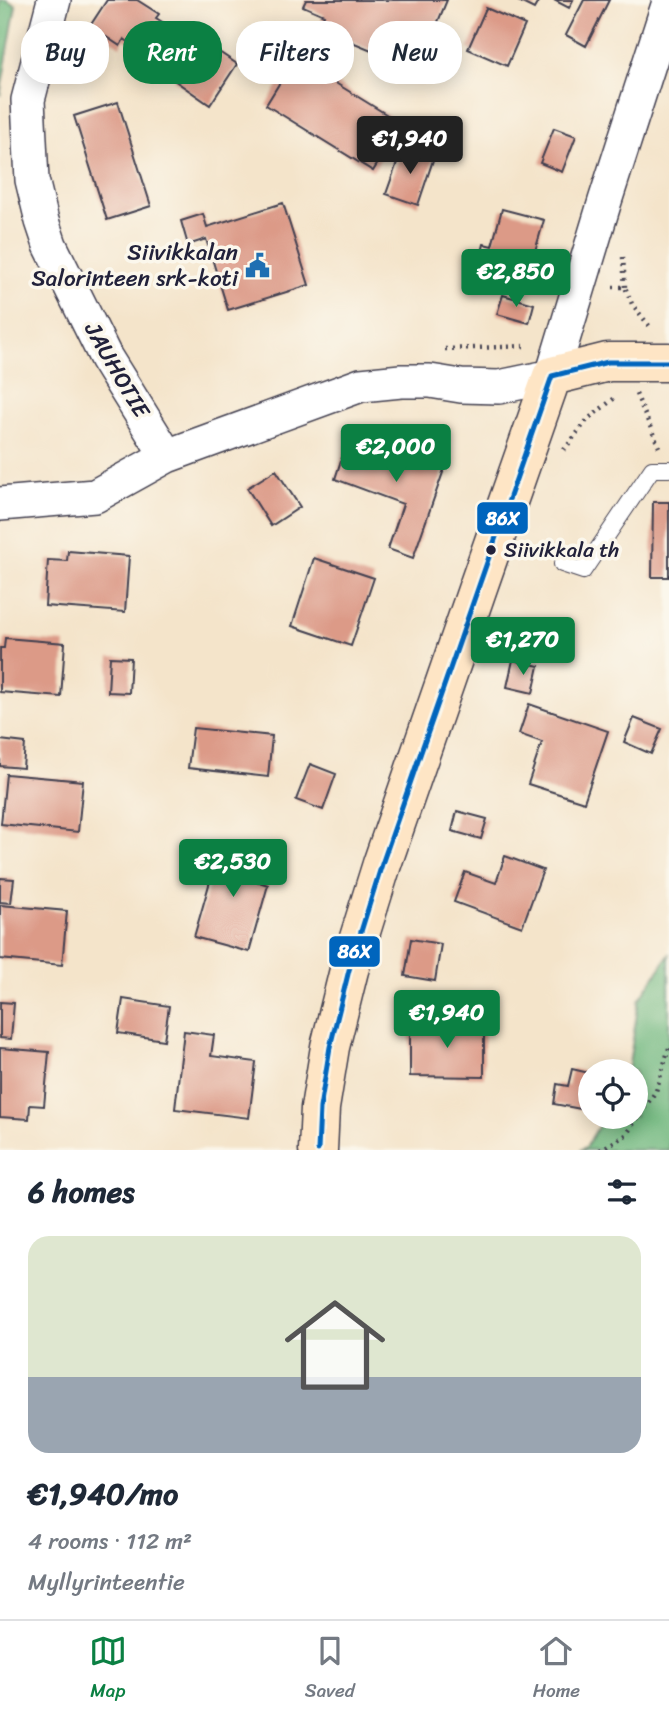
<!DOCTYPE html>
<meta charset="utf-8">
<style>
:root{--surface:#fff;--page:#f2f2f3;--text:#1f2937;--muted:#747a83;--line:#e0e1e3;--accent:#0b8043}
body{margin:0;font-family:Sriracha,sans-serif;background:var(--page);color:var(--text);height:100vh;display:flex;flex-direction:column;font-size:26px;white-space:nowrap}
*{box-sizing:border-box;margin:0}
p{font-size:23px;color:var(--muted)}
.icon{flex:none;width:38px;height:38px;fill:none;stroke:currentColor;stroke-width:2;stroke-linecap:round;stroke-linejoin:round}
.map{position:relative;height:1150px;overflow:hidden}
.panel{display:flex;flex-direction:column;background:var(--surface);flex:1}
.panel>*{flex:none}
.hud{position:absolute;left:21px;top:21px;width:628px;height:63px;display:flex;gap:14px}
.controls{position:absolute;left:578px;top:1059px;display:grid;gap:14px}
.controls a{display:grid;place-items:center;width:70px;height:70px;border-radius:50%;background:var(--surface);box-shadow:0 4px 18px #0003;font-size:35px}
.price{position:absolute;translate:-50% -60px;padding:0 16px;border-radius:7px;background:var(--accent);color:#fff;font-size:23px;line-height:46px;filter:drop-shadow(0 2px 4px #0008)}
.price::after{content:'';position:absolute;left:50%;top:42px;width:21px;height:16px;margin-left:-10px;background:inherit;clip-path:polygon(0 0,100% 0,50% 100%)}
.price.current{background:#222;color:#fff}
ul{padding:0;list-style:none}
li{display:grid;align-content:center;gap:14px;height:371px;padding:0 28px}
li+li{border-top:2px solid var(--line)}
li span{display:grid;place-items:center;height:217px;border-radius:21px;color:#555}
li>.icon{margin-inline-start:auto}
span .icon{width:126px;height:126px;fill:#fffc;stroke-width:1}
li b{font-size:30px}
h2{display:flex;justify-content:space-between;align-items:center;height:84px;padding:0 28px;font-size:30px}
.tag{padding:0 24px;border-radius:28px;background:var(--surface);box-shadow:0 4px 18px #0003;font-size:24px;line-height:63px}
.tag.current{background:var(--accent);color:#fff}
.menu{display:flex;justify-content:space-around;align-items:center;height:98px;border-top:2px solid var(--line);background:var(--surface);font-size:19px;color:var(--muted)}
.menu a{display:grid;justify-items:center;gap:4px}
.menu .current{color:var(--accent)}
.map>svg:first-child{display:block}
.forest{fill:#71b87f;stroke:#4a6d5d;stroke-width:2}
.building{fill:#dc9a87}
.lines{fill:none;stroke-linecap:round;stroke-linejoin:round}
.lane-casing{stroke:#423f50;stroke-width:18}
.street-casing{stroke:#423f50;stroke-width:36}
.secondary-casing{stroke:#423f50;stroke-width:41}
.path{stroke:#423f50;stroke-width:4.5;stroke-dasharray:2 5;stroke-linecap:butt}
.lane{stroke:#fff;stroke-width:16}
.street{stroke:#fff;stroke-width:33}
.secondary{stroke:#fee5c5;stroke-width:38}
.bus-1-casing{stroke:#fbf7ec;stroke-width:10}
.bus-1{stroke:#0065bd;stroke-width:5}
.bus-dot{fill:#22223b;stroke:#fbf7ec;stroke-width:2.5}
.labels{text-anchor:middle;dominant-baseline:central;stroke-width:7;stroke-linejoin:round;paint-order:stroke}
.bus-label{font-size:21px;fill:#22223b;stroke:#fbf7ec;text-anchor:start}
.poi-label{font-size:23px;fill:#22223b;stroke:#fbf7ec;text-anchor:end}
.street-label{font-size:23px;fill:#22223b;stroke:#fbf7ec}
.line-badge{stroke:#fbf7ec;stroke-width:2.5}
.badge-label{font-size:19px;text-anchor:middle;font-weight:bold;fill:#fff}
</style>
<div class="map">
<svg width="669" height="1150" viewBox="0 0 669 1150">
<rect width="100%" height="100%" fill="#fbf7ec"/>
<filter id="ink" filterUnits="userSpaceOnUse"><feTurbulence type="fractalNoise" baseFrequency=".0143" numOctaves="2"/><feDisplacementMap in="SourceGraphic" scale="14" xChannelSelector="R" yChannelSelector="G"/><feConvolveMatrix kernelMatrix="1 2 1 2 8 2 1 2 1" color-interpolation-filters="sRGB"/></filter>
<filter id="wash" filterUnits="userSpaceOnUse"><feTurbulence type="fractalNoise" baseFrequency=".00686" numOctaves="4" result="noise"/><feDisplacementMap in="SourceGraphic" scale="28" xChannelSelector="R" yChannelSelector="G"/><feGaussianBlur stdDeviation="1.57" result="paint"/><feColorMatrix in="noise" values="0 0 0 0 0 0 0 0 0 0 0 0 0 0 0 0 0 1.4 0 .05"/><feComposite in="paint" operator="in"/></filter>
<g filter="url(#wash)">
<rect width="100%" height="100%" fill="#f4e4ca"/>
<path class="forest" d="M0 0H6L16 5 0 96Z
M669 955V1150H580L586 1147 604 1117 635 1116V1071H628L639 1000Z"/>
<g id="blocks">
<path class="building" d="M107 0H137L159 14 156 18 183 35 186 30 237 64 210 105 174 80 178 75 124 39 120 46 90 26Z
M306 0H447L424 56 404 48 398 61 318 28 324 15 303 6Z
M516 0H539L534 9Z
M554 0H573L569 8Z
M584 0H609L586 46 566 35Z
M486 8 525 25 507 66 468 49Z
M295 58 402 124 373 171 266 105Z
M118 102 151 206 107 220 74 116Z
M554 128 576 136 562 172 540 163Z
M403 146 434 157 418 205 386 194Z
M283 203 309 285 228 310 206 239 188 245 181 221 203 214 207 227Z
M502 209 544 220 529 272 502 265 498 275 478 270 484 244 492 246Z
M503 295 534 304 529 323 497 314Z
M363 436 394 448 396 440 447 461 413 558 388 549 403 504 335 479 347 442 360 446Z
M276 470 300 507 271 526 247 488Z
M653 502H669V577H652Z
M68 551 129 556 125 612 45 606 48 560 67 561Z
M314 558 374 578 351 646 292 626Z
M5 638 65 643 61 697 0 692V648H4Z
M110 657 131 658 129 693 108 692Z
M513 660 539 666 533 693 507 687Z
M529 704 608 731 584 802 528 784 542 742 519 734Z
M634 718 662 729 651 754 624 742Z
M193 728 272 736 268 777 188 768Z
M0 740 25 743 23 768 0 766Z
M310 764 336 774 323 810 296 800Z
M6 774 83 781 78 832 1 824Z
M457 811 487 819 481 839 452 831Z
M221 843 264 855 256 881 268 885 249 952 194 937Z
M505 856 543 870 522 927 454 902 465 872 496 883Z
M0 878 14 879 11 903 0 902Z
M0 905 67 911 62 965 0 959Z
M411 939 441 944 435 981 405 976Z
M123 999 169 1006 164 1040 118 1033Z
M0 1002 14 1003 11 1039 0 1038Z
M410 1022 484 1023V1077L410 1076Z
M184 1031 214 1035 211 1056 256 1062 249 1118 175 1109Z
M0 1048 49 1052 44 1106 30 1105 29 1119 0 1117Z
M572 1069 589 1073 581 1109 554 1104 557 1084 568 1086Z"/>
</g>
</g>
<g filter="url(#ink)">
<use href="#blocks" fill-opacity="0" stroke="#423f50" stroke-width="2"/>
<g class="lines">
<defs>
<path id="lane" d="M562 564 583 571 652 469H669"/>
<path id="street" d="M54 0 28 100 32 180 42 221 50 245 106 358 167 456
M0 504 95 496 167 456 361 385 401 381H430L461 386 499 387 552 376 605 201 669 2"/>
<path id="secondary" d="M318 1150 320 1108 330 1047 349 970 382 864 478 587 552 376 608 362H669"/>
</defs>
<use href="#lane" class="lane-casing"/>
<use href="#street" class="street-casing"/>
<use href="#secondary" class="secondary-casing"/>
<path class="path" d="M623 257 625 287
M613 287H625L632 304 651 328
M445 349 527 346
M636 394 659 447
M564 450 588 419 616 397
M600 1150 626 1135 656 1091 669 1048"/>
<use href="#lane" class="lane"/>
<use href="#street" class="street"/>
<use href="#secondary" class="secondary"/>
<defs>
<path id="bus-1" d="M552 376 608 362H669
M318 1150 320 1108 330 1047 349 970 382 864 552 376"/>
</defs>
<use href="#bus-1" class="bus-1-casing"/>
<use href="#bus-1" class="bus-1"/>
</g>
</g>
<defs>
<symbol id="civic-bare" viewBox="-9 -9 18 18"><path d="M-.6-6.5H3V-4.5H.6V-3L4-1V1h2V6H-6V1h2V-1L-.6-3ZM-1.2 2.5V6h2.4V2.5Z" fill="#1f6fb2" stroke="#fbf7ec" stroke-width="2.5" paint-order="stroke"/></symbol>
</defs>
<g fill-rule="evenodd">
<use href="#civic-bare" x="240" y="248" width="35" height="35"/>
</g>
<circle class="bus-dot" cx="491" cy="550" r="6"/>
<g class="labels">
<g class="bus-label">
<text x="504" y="550">Siivikkala th</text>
</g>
<g class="poi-label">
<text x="238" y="252">Siivikkalan<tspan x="238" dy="26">Salorinteen srk-koti</tspan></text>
</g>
<g class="street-label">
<text transform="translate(117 370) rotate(60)">JAUHOTIE</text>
</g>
</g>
<g class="line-badge">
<rect x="476" y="501" width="53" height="34" rx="7" fill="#0065bd"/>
<rect x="328" y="935" width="53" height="33" rx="7" fill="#0065bd"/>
</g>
<g class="badge-label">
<text x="503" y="525">86X</text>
<text x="355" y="958">86X</text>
</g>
</svg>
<div class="controls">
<a><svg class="icon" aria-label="locate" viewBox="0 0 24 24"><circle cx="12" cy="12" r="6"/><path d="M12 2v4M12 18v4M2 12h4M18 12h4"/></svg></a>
</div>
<b class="price current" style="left:410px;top:176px">€1,940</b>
<b class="price" style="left:516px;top:309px">€2,850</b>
<b class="price" style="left:396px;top:484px">€2,000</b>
<b class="price" style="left:523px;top:677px">€1,270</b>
<b class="price" style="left:233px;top:899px">€2,530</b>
<b class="price" style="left:447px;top:1050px">€1,940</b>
<div class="hud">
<a class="tag">Buy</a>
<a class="tag current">Rent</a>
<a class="tag">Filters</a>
<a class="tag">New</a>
</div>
</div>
<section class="panel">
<h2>6 homes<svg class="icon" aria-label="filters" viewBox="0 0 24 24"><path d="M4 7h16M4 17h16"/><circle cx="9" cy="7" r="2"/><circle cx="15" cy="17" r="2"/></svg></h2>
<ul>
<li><span style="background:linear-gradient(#dfe7d0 65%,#9aa5b1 0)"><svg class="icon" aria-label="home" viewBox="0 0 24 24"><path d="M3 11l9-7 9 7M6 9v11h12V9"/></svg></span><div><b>€1,940/mo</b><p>4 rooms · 112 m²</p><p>Myllyrinteentie</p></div></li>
</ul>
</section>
<nav class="menu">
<a class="current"><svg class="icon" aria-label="map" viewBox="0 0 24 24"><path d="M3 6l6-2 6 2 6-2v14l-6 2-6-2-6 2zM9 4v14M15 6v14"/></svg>Map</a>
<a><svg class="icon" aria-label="saved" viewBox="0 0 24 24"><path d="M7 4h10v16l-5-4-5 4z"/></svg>Saved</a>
<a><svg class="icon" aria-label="home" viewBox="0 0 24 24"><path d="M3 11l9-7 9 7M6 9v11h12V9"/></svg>Home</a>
</nav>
